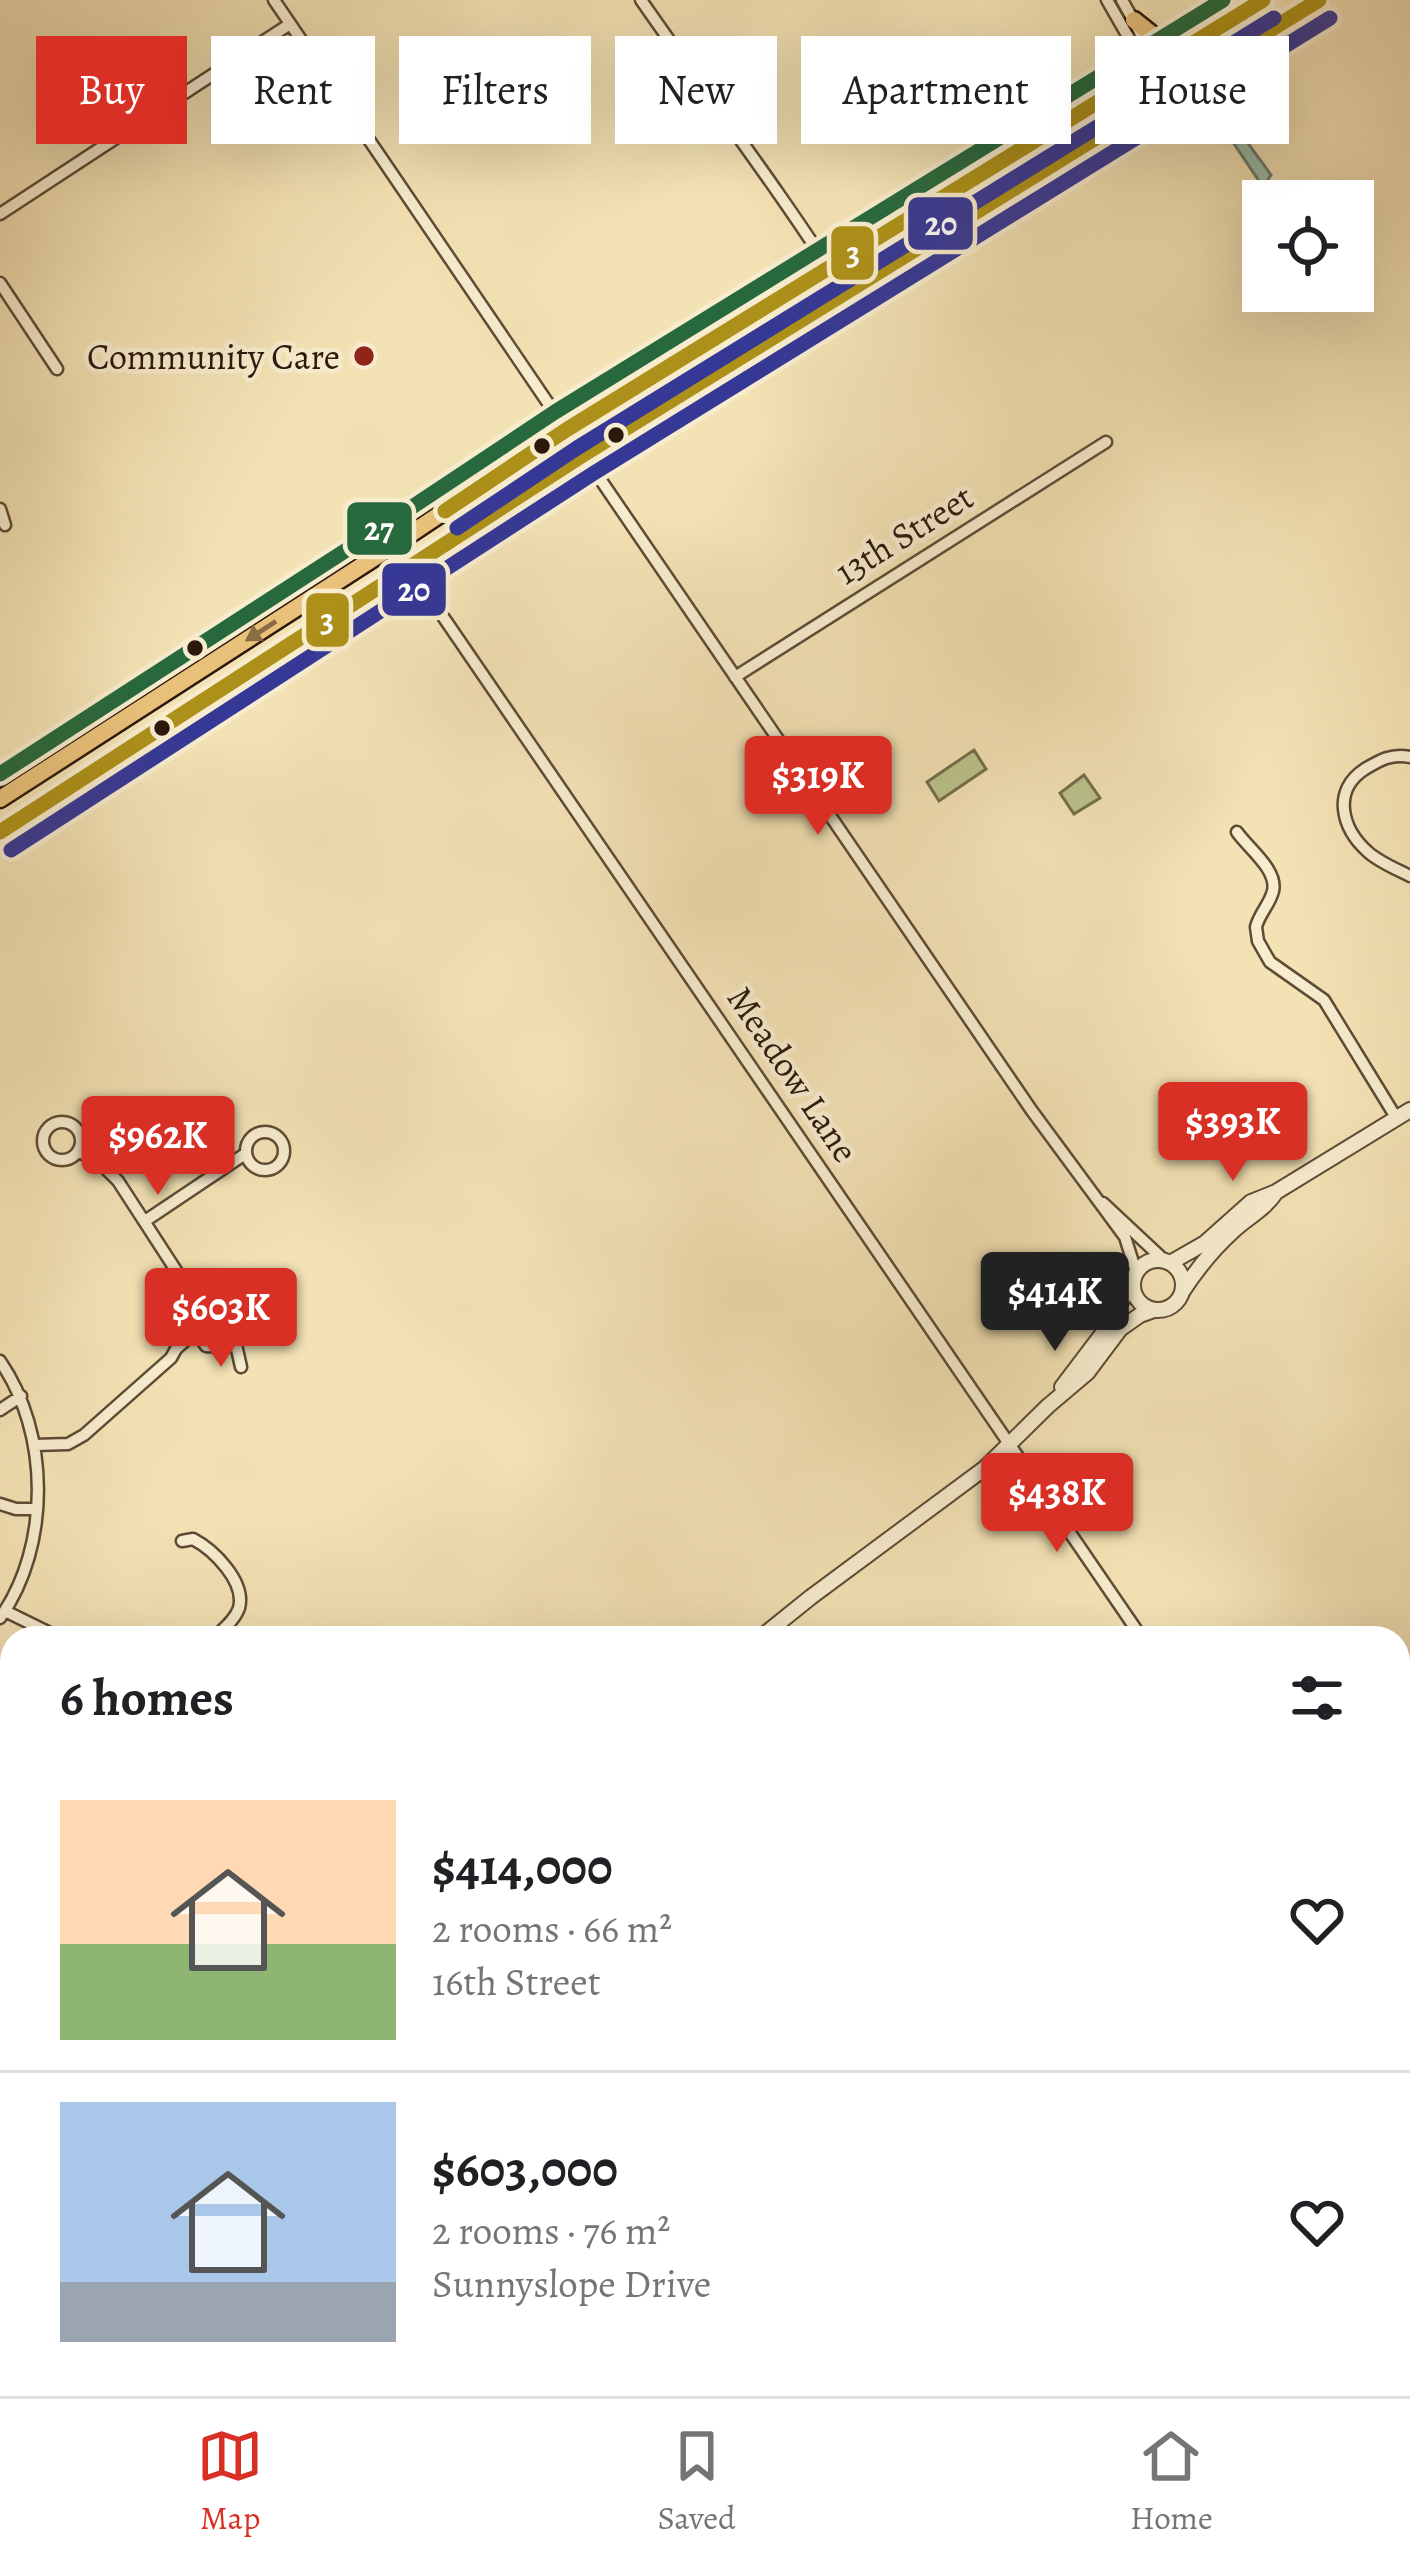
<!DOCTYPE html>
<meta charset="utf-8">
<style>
:root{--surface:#fff;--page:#f2f2f2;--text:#202124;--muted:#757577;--line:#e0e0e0;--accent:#d93025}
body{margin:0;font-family:Alegreya,serif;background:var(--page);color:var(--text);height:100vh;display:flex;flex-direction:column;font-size:45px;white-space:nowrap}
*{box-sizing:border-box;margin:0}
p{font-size:39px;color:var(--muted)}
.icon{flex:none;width:66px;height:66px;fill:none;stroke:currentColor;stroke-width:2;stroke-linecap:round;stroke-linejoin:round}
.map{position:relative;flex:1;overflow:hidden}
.side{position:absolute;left:0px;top:1626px;width:1410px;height:771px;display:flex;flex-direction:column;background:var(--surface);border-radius:36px 36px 0 0;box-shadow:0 12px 48px #0002}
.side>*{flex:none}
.guide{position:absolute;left:36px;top:36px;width:1338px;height:108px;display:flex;gap:24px}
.fabs{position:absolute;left:1242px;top:180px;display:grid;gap:24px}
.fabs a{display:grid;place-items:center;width:132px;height:132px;border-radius:0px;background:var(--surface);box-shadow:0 12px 48px #0002;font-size:60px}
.price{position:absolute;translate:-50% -102px;padding:0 27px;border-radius:12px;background:var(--accent);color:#fff;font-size:39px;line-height:78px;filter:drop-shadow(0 3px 6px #0008)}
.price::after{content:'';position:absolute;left:50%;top:72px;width:36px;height:27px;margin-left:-18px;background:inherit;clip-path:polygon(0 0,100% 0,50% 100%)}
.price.selected{background:#222;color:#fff}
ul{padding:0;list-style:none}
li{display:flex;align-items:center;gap:36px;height:300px;padding:0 60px}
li+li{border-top:3px solid var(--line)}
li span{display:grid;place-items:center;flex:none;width:336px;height:240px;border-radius:0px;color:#555}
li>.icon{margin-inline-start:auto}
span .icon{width:144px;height:144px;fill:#fffc;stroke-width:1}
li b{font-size:51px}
h2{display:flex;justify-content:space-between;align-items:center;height:144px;padding:0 60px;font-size:51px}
.chip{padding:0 42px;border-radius:0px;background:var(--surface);box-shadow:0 12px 48px #0002;font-size:42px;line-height:108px}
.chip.selected{background:var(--accent);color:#fff}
.tabs{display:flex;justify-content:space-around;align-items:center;height:168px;border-top:3px solid var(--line);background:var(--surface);font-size:33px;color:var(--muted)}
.tabs a{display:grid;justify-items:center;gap:6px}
.tabs .selected{color:var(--accent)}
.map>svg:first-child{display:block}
.green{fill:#bbc38c;stroke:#746e4c;stroke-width:3}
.water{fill:#9bbeaa;stroke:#6f7c6b;stroke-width:3}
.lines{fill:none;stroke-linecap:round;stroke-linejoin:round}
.minor-casing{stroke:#5e4b36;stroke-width:15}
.tertiary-casing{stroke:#5e4b36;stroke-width:18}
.primary-casing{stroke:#2c190c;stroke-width:21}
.minor{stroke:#f7ecce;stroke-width:10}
.tertiary{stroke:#f7ecce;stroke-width:14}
.primary{stroke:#eac17a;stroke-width:16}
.bus-1-casing{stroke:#f7ecce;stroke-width:24}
.bus-2-casing{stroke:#f7ecce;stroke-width:24}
.bus-3-casing{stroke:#f7ecce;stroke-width:24}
.bus-1{stroke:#ad9019;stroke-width:15}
.bus-2{stroke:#363896;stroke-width:15}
.bus-3{stroke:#27693d;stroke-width:15}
.oneway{fill:#8b6d43}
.poi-dot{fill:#8f2418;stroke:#f7ecce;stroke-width:4.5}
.bus-dot{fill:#2c190c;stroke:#f7ecce;stroke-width:4.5}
.labels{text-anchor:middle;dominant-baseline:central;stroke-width:9;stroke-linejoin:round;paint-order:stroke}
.poi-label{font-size:36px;fill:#2c190c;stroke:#f7ecce;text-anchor:end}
.street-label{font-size:36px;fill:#2c190c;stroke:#f7ecce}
.line-badge{stroke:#f7ecce;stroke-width:4.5}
.badge-label{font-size:33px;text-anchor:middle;font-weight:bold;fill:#fff}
</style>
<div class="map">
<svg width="1410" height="2396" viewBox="0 0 1410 2396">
<rect width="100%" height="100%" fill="#f3e2b4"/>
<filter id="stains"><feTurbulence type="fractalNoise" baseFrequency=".00167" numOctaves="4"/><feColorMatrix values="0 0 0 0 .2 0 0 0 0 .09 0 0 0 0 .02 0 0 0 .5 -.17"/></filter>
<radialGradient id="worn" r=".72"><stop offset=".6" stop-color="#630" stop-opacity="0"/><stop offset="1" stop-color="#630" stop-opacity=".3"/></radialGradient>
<path class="green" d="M974 750 986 769 939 801 927 782Z
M1084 775 1100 798 1074 814 1060 793Z"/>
<path class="water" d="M1242 81C1222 122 1249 142 1271 175L1264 185 1259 181 1208 105 1212 97Z"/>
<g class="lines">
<defs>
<path id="minor" d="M274 0 569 434
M641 0C709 98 781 192 845 293
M1107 0 1150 75
M1122 0 1160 68
M1163 97 1183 115
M0 214 290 24
M0 283 57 369
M583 454 1032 1111 1125 1237 1136 1272
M0 509 5 525
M394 545 1142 1638
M735 677 1106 442
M1410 757C1392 753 1380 760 1365 769 1332 790 1341 828 1368 852 1379 862 1396 869 1410 876
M1237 832C1248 848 1278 870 1273 891 1270 904 1259 914 1256 927L1258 941 1270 962 1324 1000 1397 1119
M43 1141a19 19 0 1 1 38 0a19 19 0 1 1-38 0Z
M246 1151a19 19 0 1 1 38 0a19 19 0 1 1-38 0Z
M78 1151 101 1164 118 1181 190 1292 198 1319
M1103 1203 1165 1261
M145 1221 245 1154
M190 1292C200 1296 205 1305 214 1309 225 1315 223 1306 231 1318 244 1337 222 1348 206 1346L196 1331 201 1314 212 1309
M225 1312 260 1309
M234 1336 241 1367
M0 1361C50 1433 51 1546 0 1618
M0 1410 21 1396
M35 1445 68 1444 84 1435 171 1358 176 1349 196 1331
M0 1504 16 1509H35
M182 1541 193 1539C214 1550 246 1582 239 1608 235 1620 223 1629 214 1638
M5 1611 60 1638
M0 1788 12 1801
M0 1855 12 1836
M0 2127 12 2131"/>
<path id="tertiary" d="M1133 1285a25 25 0 1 1 50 0a25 25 0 1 1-50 0Z
M1170 1263 1205 1243 1251 1202 1276 1192 1410 1110
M1182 1292C1197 1269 1213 1249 1233 1231 1248 1217 1264 1210 1276 1192
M1062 1387 1103 1333 1133 1281
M760 1638 811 1597 985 1468 1048 1406 1087 1373 1120 1329 1140 1315 1154 1310
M0 2208 12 2200"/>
<path id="primary" d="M1134 20 1159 40H1186L1194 35
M1163 98 1167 82 1174 72 1227 39 1262 9
M1054 163 1067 141 1144 93 1154 81 1158 64
M583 454 586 441 594 432 641 402 683 367
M494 507 509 487 564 449 567 444 566 430
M0 799 394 545 566 430 1263 0
M0 832 583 455 1319 0"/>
</defs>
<use href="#minor" class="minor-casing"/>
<use href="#tertiary" class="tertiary-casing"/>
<use href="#primary" class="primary-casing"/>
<use href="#minor" class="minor"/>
<use href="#tertiary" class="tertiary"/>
<use href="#primary" class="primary"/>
<defs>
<path id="bus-1" d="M445 511 566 430 1263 0
M0 832 583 455 1319 0"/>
<path id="bus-2" d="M457 528 577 448 1274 18
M11 850 594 473 1330 18"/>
<path id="bus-3" d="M0 774 382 527 555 412 1223 0"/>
</defs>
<use href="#bus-1" class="bus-1-casing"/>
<use href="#bus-2" class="bus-2-casing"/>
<use href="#bus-3" class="bus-3-casing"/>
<use href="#bus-1" class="bus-1"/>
<use href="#bus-2" class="bus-2"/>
<use href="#bus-3" class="bus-3"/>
</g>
<defs><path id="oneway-solid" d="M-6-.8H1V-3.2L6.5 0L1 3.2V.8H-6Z" transform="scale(3)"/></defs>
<use class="oneway" href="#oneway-solid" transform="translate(261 631) rotate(147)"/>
<circle class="poi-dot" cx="364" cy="356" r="12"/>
<g class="bus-dot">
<circle cx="616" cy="435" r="10"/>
<circle cx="542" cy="446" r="10"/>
<circle cx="195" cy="648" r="10"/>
<circle cx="162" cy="728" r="10"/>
</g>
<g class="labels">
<g class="poi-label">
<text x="340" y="356">Community Care</text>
</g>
<g class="street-label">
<text transform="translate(904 534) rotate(-32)">13th Street</text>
<text transform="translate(793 1074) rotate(56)">Meadow Lane</text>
</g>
</g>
<g class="line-badge">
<rect x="906" y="195" width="69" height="57" rx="12" fill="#363896"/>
<rect x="829" y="224" width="47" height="58" rx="12" fill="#ad9019"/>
<rect x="345" y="500" width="69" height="57" rx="12" fill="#27693d"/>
<rect x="380" y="561" width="68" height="57" rx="12" fill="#363896"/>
<rect x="304" y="591" width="47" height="58" rx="12" fill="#ad9019"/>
</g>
<g class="badge-label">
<text x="941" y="235">20</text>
<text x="853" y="265">3</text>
<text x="379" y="540">27</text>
<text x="414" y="601">20</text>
<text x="327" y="632">3</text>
</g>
<rect width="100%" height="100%" filter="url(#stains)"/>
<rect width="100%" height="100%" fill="url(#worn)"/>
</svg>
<div class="fabs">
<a><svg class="icon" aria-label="locate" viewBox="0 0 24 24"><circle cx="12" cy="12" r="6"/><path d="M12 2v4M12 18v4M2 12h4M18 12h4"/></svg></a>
</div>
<b class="price" style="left:818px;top:838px">$319K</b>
<b class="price" style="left:1233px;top:1184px">$393K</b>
<b class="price" style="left:158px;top:1198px">$962K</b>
<b class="price selected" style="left:1055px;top:1354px">$414K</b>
<b class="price" style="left:221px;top:1370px">$603K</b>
<b class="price" style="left:1057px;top:1555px">$438K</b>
<div class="guide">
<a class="chip selected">Buy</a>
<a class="chip">Rent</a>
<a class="chip">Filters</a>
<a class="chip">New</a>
<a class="chip">Apartment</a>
<a class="chip">House</a>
</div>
<section class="side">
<h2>6 homes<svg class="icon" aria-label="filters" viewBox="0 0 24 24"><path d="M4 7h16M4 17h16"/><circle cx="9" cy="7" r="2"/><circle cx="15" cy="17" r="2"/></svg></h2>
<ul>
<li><span style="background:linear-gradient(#ffd9b3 60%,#8fb573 0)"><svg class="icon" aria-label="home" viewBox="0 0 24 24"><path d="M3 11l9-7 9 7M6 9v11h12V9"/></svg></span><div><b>$414,000</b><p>2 rooms · 66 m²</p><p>16th Street</p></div><svg class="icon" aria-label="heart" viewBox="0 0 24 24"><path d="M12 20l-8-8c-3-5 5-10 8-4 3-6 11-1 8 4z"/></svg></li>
<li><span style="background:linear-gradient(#a9c7e8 75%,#9aa5b1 0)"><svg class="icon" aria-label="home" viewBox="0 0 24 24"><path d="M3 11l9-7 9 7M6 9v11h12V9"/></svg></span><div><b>$603,000</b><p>2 rooms · 76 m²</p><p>Sunnyslope Drive</p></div><svg class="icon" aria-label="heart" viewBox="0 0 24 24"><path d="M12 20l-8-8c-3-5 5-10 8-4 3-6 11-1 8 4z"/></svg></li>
</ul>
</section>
</div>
<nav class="tabs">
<a class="selected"><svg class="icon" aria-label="map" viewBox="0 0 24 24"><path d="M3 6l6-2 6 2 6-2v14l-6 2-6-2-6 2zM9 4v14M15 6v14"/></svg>Map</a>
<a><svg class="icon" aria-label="saved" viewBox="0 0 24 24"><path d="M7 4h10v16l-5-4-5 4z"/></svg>Saved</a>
<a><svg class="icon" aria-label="home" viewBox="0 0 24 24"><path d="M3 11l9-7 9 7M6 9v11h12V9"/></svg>Home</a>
</nav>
